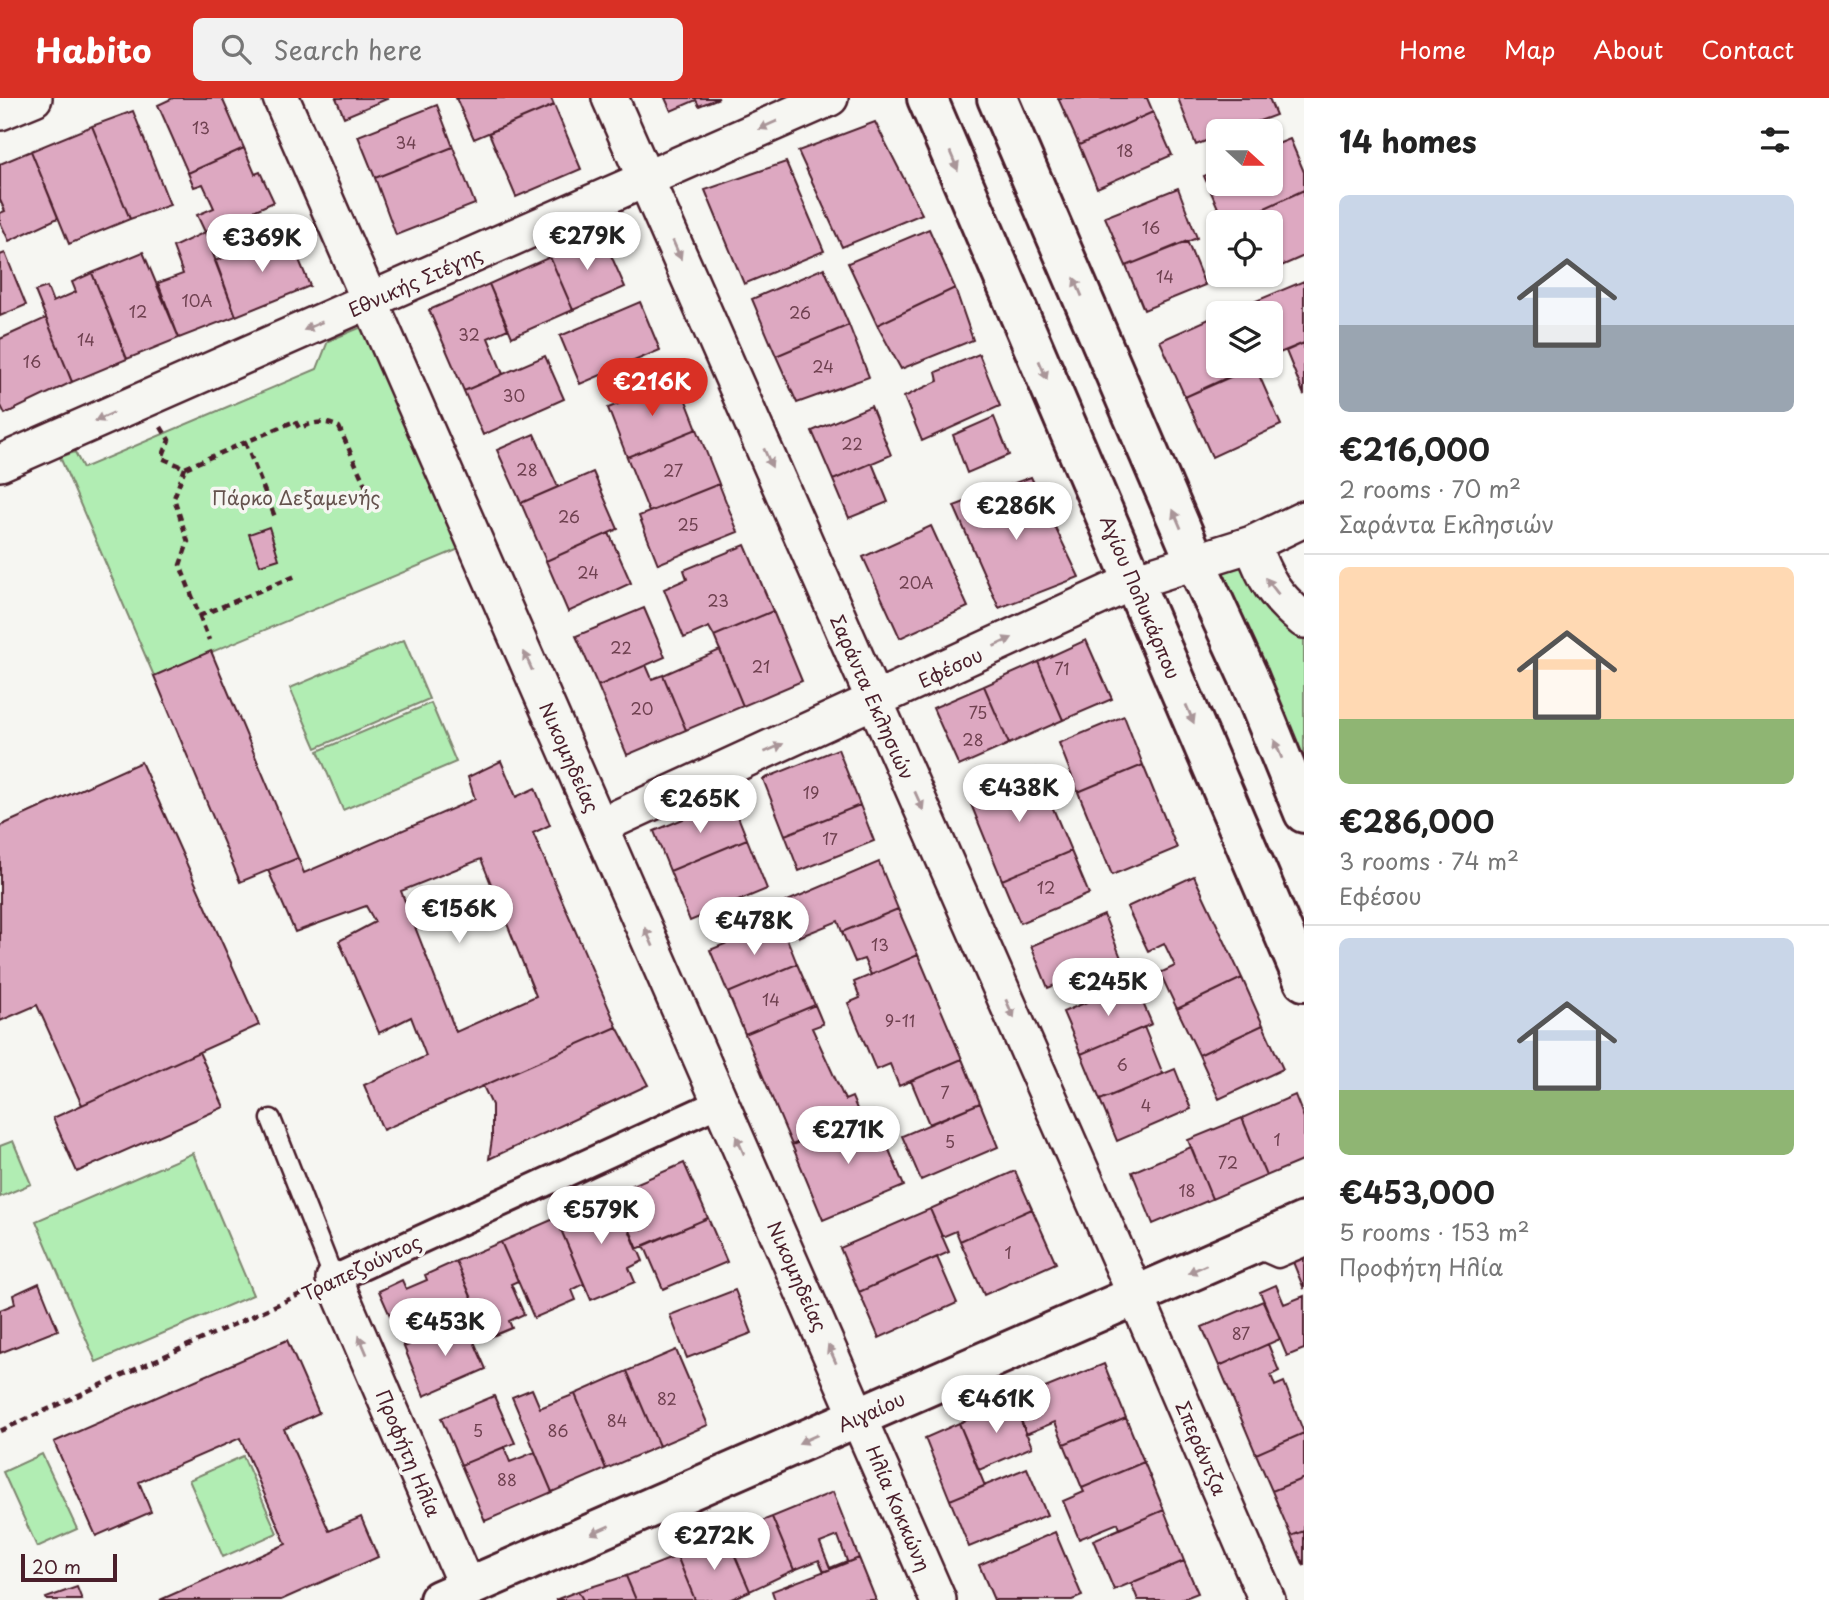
<!DOCTYPE html>
<meta charset="utf-8">
<style>
:root{--surface:#fff;--page:#f2f2f2;--text:#222;--muted:#767676;--line:#e0e0e0;--accent:#d93025}
body{margin:0;font-family:"Playpen Sans",sans-serif;background:var(--page);color:var(--text);height:100vh;display:flex;flex-direction:column;font-size:26px;white-space:nowrap}
*{box-sizing:border-box;margin:0}
p{font-size:23px;color:var(--muted)}
.icon{flex:none;width:38px;height:38px;fill:none;stroke:currentColor;stroke-width:2;stroke-linecap:round;stroke-linejoin:round}
.map{position:relative;flex:1;overflow:hidden}
.details{display:flex;flex-direction:column;background:var(--surface);width:525px}
.details>*{flex:none}
.needle{width:46px;rotate:111deg}
.buttons{position:absolute;left:1206px;top:21px;display:grid;gap:14px}
.buttons a{display:grid;place-items:center;width:77px;height:77px;border-radius:10px;background:var(--surface);box-shadow:0 2px 5px #0004;font-size:35px}
.scale{position:absolute;left:21px;bottom:18px;width:96px;box-sizing:border-box;padding-left:7px;border:4px solid #4a1f2b;border-top:0;font-size:19px;line-height:24px;white-space:nowrap;color:#4a1f2b;-webkit-text-stroke:5px #f6f6f2;paint-order:stroke}
.price{position:absolute;translate:-50% -60px;padding:0 16px;border-radius:24px;background:#fff;color:#222;font-size:23px;line-height:46px;filter:drop-shadow(0 2px 4px #0008)}
.price::after{content:'';position:absolute;left:50%;top:42px;width:21px;height:16px;margin-left:-10px;background:inherit;clip-path:polygon(0 0,100% 0,50% 100%)}
.price.active{background:var(--accent);color:#fff}
ul{padding:0;list-style:none}
li{display:grid;align-content:center;gap:14px;height:371px;padding:0 35px}
li+li{border-top:2px solid var(--line)}
li span{display:grid;place-items:center;height:217px;border-radius:10px;color:#555}
li>.icon{margin-inline-start:auto}
span .icon{width:126px;height:126px;fill:#fffc;stroke-width:1}
li b{font-size:30px}
h2{display:flex;justify-content:space-between;align-items:center;height:84px;padding:0 35px;font-size:30px}
header{display:flex;align-items:center;gap:42px;box-sizing:border-box;height:98px;padding:0 35px;background:var(--accent);color:#fff}
header strong{font-size:33px}
nav{display:flex;gap:38px;margin-inline-start:auto;font-size:24px}
.search{width:490px;height:63px;background:var(--page);display:flex;align-items:center;gap:18px;box-sizing:border-box;padding:0 24px;border-radius:10px;color:var(--muted);font-size:26px}
main{display:flex;flex:1;min-height:0}
.map>svg:first-child{display:block}
.green{fill:#b1edb3;stroke:#7e866f;stroke-width:2}
.building{fill:#dda8c1;stroke:#4a1f2b;stroke-width:2;fill-rule:evenodd}
.lines{fill:none;stroke-linecap:round;stroke-linejoin:round}
.service-casing{stroke:#4a1f2b;stroke-width:23}
.pedestrian-casing{stroke:#4a1f2b;stroke-width:32}
.minor-casing{stroke:#4a1f2b;stroke-width:40}
.tertiary-casing{stroke:#4a1f2b;stroke-width:44}
.path{stroke:#4a1f2b;stroke-width:4.5;stroke-dasharray:7 5;stroke-linecap:butt}
.service{stroke:#f6f6f2;stroke-width:18}
.pedestrian{stroke:#f6f6f2;stroke-width:26}
.minor{stroke:#f6f6f2;stroke-width:35}
.tertiary{stroke:#f6f6f2;stroke-width:38}
.oneway{fill:#a99598}
.labels{text-anchor:middle;dominant-baseline:central;stroke-width:7;stroke-linejoin:round;paint-order:stroke}
.number-label{font-size:16px;fill:#6f4150}
.street-label{font-size:19px;fill:#4a1f2b;stroke:#f6f6f2}
.park-label{font-size:19px;fill:#64524d;stroke:#f6f6f2}
</style>
<header>
<strong>Habito</strong>
<div class="search"><svg class="icon" aria-label="search" viewBox="0 0 24 24"><circle cx="10" cy="10" r="6"/><path d="M15 15l6 6"/></svg>Search here</div>
<nav><a>Home</a><a>Map</a><a>About</a><a>Contact</a></nav>
</header>
<main>
<div class="map">
<svg width="1304" height="1502" viewBox="0 0 1304 1502">
<rect width="100%" height="100%" fill="#f6f6f2"/>
<filter id="ink" filterUnits="userSpaceOnUse"><feTurbulence type="fractalNoise" baseFrequency=".0143" numOctaves="2"/><feDisplacementMap in="SourceGraphic" scale="14" xChannelSelector="R" yChannelSelector="G"/><feConvolveMatrix kernelMatrix="1 2 1 2 8 2 1 2 1" color-interpolation-filters="sRGB"/></filter>
<g filter="url(#ink)">
<path class="green" d="M369 226 464 449 154 578 60 359 75 354 83 370 317 271 328 243Z
M1252 446 1304 522V711L1196 465Z
M404 542 429 601 316 650 290 590Z
M431 605 456 664 343 712 318 653Z
M13 1043 31 1086 0 1099V1048Z
M193 1055 253 1197 96 1264 36 1123Z
M42 1356 77 1431 37 1449 3 1374Z
M243 1358 277 1435 223 1459 189 1382Z"/>
<path class="building" d="M173 0H222L244 50 188 75 158 7Z
M336 0H389L344 19Z
M456 0H551L554 7 474 41Z
M665 0H719L699 8 696 2 671 13Z
M1058 0H1147L1153 14 1079 47Z
M1178 0H1269L1276 17 1232 33H1218V38L1196 47Z
M437 7 453 49 375 80 358 38Z
M554 7 581 71 516 99 489 35Z
M133 13 170 107 130 121 92 28Z
M1153 14 1172 57 1097 90 1079 47Z
M875 24 922 116 842 149 798 53Z
M92 28 130 121 69 146 31 53Z
M1290 41 1304 74V92L1241 121 1224 124 1204 78 1218 72V86H1270V49Z
M453 49 475 106 396 137 375 80Z
M244 50 255 76 260 74 274 104 205 134 197 117 214 110 203 86 194 89 188 75Z
M31 53 58 120 9 143 0 124V115L5 113 0 102V66Z
M786 64 824 153 744 186 705 92Z
M1178 90 1197 140 1126 168 1105 119Z
M1304 92V158L1270 173V124H1243L1241 121Z
M929 131 955 190 877 227 848 165Z
M287 133 310 188 236 218 215 163Z
M205 134 236 218 179 240 158 185 183 176 173 149Z
M602 137 625 189 573 212 550 159Z
M1187 143 1205 187 1144 212 1126 168Z
M143 154 179 240 127 261 92 175Z
M5 155 26 207 0 218V157Z
M550 159 573 212 512 239 489 186Z
M824 170 849 227 776 258 752 201Z
M92 175 127 261 72 284 35 193 47 189 53 204 76 194 72 184Z
M1304 183V245L1277 256 1270 239V215H1261L1256 203Z
M489 186 508 231 488 240 503 276 464 293 429 212Z
M955 190 973 242 901 271 877 227Z
M640 204 660 252 580 286 560 238Z
M1218 217V268H1242L1244 272 1185 299 1160 243Z
M46 220 72 284 5 316 0 306V241Z
M849 227 869 279 797 305 776 258Z
M1304 245V297L1286 253Z
M979 256 1000 308 922 343 904 299 938 283 936 274Z
M545 258 564 301 483 337 464 293Z
M1255 268 1281 327 1212 359 1185 299Z
M678 282 697 331 627 359 608 310Z
M871 308 891 357 833 382 812 333Z
M994 319 1009 357 967 375 953 337Z
M697 331 719 386 649 414 627 359Z
M534 336 558 389 521 405 497 352Z
M872 365 888 404 849 420 833 382Z
M593 374 618 431 546 463 521 405Z
M1031 379 1079 479 999 510 954 408Z
M719 386 738 434 658 466 639 418Z
M931 428 968 509 900 540 863 459Z
M269 429 279 461 260 467 249 436Z
M609 435 631 485 568 514 546 463Z
M745 447 773 513 714 538 709 529 684 540 664 491 687 481 684 472Z
M644 510 665 559 598 588 576 538Z
M773 513 802 583 743 608 714 538Z
M1086 542 1112 601 1063 622 1038 564Z
M720 552 743 608 686 632 663 577Z
M211 553 298 760 240 784 154 578Z
M1038 564 1063 622 1009 646 984 588Z
M646 567 652 581 663 577 686 632 627 657 598 588Z
M984 588 1009 646 959 668 933 610Z
M1124 618 1143 667 1078 694 1059 645Z
M838 651 860 707 785 737 763 681Z
M501 663 516 699 535 690 550 727 533 735 617 929 383 1032 364 987 426 958 411 919 379 935 339 843 375 824 366 808 295 834 268 772 298 760 304 775 475 701 468 679ZM481 761 536 898 456 934 401 793Z
M141 664 259 927 82 1007 37 907 0 923V728Z
M1143 667 1177 750 1112 777 1078 694Z
M1036 670 1071 753 1002 782 968 699Z
M731 701 747 741 670 773 654 733Z
M860 707 874 743 799 773 785 737Z
M747 741 767 791 690 823 670 773Z
M1071 753 1089 796 1020 825 1002 782Z
M879 764 898 811 842 834 838 823 799 839 785 804Z
M1194 778 1242 880 1177 911 1160 875 1175 868 1164 845 1148 853 1127 809Z
M898 811 918 857 871 877 864 861 855 864 842 834Z
M1104 817 1121 860 1048 890 1031 848Z
M780 823 797 866 728 895 710 852Z
M918 857 962 961 899 988 890 966 876 972 848 905 860 900 854 884Z
M797 866 815 907 745 936 728 895Z
M1242 880 1263 927 1199 957 1177 911Z
M1134 884 1152 926 1081 956 1063 914Z
M815 907 823 926 812 930 845 1002 852 999 860 1018 792 1047 745 936Z
M1263 927 1283 971 1219 1001 1199 957Z
M617 929 648 987 489 1061 492 1041V1007L483 988Z
M1144 929 1163 976 1100 1002 1081 956Z
M199 954 224 1009 77 1074 53 1020Z
M962 961 980 1005 929 1026 911 983Z
M1175 971 1191 1011 1117 1043 1100 1002Z
M1295 997 1304 1020V1062L1266 1078 1242 1020Z
M980 1005 998 1049 921 1082 902 1038Z
M873 1013 904 1088 823 1122 792 1047Z
M1242 1020 1266 1078 1212 1101 1188 1042Z
M1191 1049 1212 1101 1153 1126 1132 1074Z
M684 1065 708 1120 637 1151 614 1095Z
M1015 1073 1032 1111 960 1143 956 1133 942 1139 930 1111Z
M614 1095 643 1163 629 1170 635 1184 591 1202 556 1120Z
M930 1111 949 1154 859 1194 840 1150Z
M1032 1111 1056 1165 984 1197 960 1143Z
M556 1120 584 1186 572 1192 576 1202 534 1220 501 1144Z
M708 1120 727 1164 663 1191 644 1147Z
M501 1144 518 1183 511 1186 524 1216 509 1223 512 1230 488 1240 456 1163Z
M937 1159 957 1205 879 1240 859 1194Z
M1304 1159V1191L1293 1164Z
M456 1163 479 1217 404 1249 379 1193 402 1182 406 1191 427 1182 425 1177Z
M39 1185 58 1232 0 1255V1212L15 1206 13 1197Z
M1276 1187 1284 1206 1304 1198V1251L1287 1258 1260 1194Z
M735 1192 752 1235 687 1260 670 1217Z
M1263 1203 1280 1241 1219 1268 1202 1229Z
M465 1223 486 1271 424 1298 404 1249Z
M287 1242 319 1315 284 1331 329 1433 361 1419 378 1459 281 1502H160L286 1446 240 1340 139 1384 151 1414 96 1438 54 1344Z
M1268 1246 1279 1273 1271 1277 1275 1288 1284 1284 1304 1335 1256 1356 1219 1268Z
M676 1252 708 1327 659 1348 627 1273Z
M1104 1266 1126 1320 1064 1346 1055 1324 1026 1336 1013 1303Z
M627 1273 659 1348 606 1371 575 1296Z
M532 1291 540 1310 575 1296 606 1371 552 1394 512 1299Z
M494 1298 515 1345 461 1367 441 1320Z
M1013 1303 1032 1349 979 1372 959 1325Z
M1126 1320 1144 1364 1082 1390 1064 1346Z
M959 1325 985 1388 950 1402 925 1340Z
M1304 1335V1380L1272 1393 1256 1356Z
M504 1349 510 1364 535 1354 552 1394 485 1423 461 1367Z
M1144 1364 1164 1412 1120 1431 1118 1425 1079 1441 1063 1403 1084 1394 1082 1390Z
M1027 1370 1047 1417 969 1449 950 1402Z
M1304 1380V1433L1291 1438 1272 1393Z
M833 1394 859 1460 824 1474 819 1462 794 1472 772 1419ZM838 1438 847 1463 830 1470 820 1445Z
M1164 1412 1184 1463 1114 1492 1093 1442Z
M772 1419 794 1472 750 1493 726 1437Z
M1304 1433V1468L1291 1438Z
M1055 1434 1082 1498 1072 1502H994L979 1467Z
M726 1437 750 1493 729 1502H695L677 1458Z
M677 1458 695 1502H636L626 1478Z
M859 1460 876 1502H775L772 1493Z
M1184 1463 1198 1495 1180 1502H1138L1131 1485Z
M626 1478 636 1502H583L578 1493Z
M77 1489 82 1502H47L46 1500Z
M578 1493 583 1502H555Z"/>
<g class="lines">
<defs>
<path id="service" d="M271 1021 334 1181
M1253 1149 1278 1160 1304 1149"/>
<path id="pedestrian" d="M334 1181 721 1004"/>
<path id="minor" d="M281 0 938 1502
M610 0 1136 1198 1267 1502
M0 14 34 0
M0 365 830 0
M1252 446C1265 482 1274 497 1304 522
M600 728 1134 483 1252 446 1304 421
M334 1181 467 1490"/>
<path id="tertiary" d="M927 0 1304 883
M997 0 1196 465 1248 578 1304 715
M439 1502 1304 1124"/>
</defs>
<use href="#service" class="service-casing"/>
<use href="#pedestrian" class="pedestrian-casing"/>
<use href="#minor" class="minor-casing"/>
<use href="#tertiary" class="tertiary-casing"/>
<path class="path" d="M161 329 169 342 162 360 185 370 295 323 299 330C315 324 324 322 339 329L375 409
M245 344 275 419
M185 370 174 400 188 444 180 467 209 542
M199 518 298 477
M0 1333 305 1194"/>
<use href="#service" class="service"/>
<use href="#pedestrian" class="pedestrian"/>
<use href="#minor" class="minor"/>
<use href="#tertiary" class="tertiary"/>
</g>
<defs><path id="oneway-solid" d="M-6-.8H1V-3.2L6.5 0L1 3.2V.8H-6Z" transform="scale(1.75)"/></defs>
<g class="oneway">
<use href="#oneway-solid" transform="translate(768 27) rotate(156)"/>
<use href="#oneway-solid" transform="translate(954 63) rotate(67)"/>
<use href="#oneway-solid" transform="translate(677 152) rotate(66)"/>
<use href="#oneway-solid" transform="translate(1078 189) rotate(-113)"/>
<use href="#oneway-solid" transform="translate(313 228) rotate(156)"/>
<use href="#oneway-solid" transform="translate(1043 272) rotate(67)"/>
<use href="#oneway-solid" transform="translate(104 319) rotate(156)"/>
<use href="#oneway-solid" transform="translate(768 360) rotate(66)"/>
<use href="#oneway-solid" transform="translate(1177 421) rotate(-113)"/>
<use href="#oneway-solid" transform="translate(1272 488) rotate(-128)"/>
<use href="#oneway-solid" transform="translate(1003 544) rotate(-25)"/>
<use href="#oneway-solid" transform="translate(528 563) rotate(-114)"/>
<use href="#oneway-solid" transform="translate(1190 616) rotate(67)"/>
<use href="#oneway-solid" transform="translate(774 650) rotate(-24)"/>
<use href="#oneway-solid" transform="translate(1278 651) rotate(-112)"/>
<use href="#oneway-solid" transform="translate(919 703) rotate(66)"/>
<use href="#oneway-solid" transform="translate(649 839) rotate(-114)"/>
<use href="#oneway-solid" transform="translate(1010 911) rotate(66)"/>
<use href="#oneway-solid" transform="translate(740 1047) rotate(-114)"/>
<use href="#oneway-solid" transform="translate(1197 1171) rotate(156)"/>
<use href="#oneway-solid" transform="translate(363 1247) rotate(-113)"/>
<use href="#oneway-solid" transform="translate(832 1256) rotate(-114)"/>
<use href="#oneway-solid" transform="translate(808 1341) rotate(156)"/>
<use href="#oneway-solid" transform="translate(600 1432) rotate(156)"/>
</g>
</g>
<g class="labels">
<g class="number-label">
<text x="201" y="29">13</text>
<text x="406" y="44">34</text>
<text x="1125" y="52">18</text>
<text x="1151" y="129">16</text>
<text x="1165" y="178">14</text>
<text x="197" y="202">10Α</text>
<text x="138" y="213">12</text>
<text x="800" y="214">26</text>
<text x="469" y="236">32</text>
<text x="86" y="241">14</text>
<text x="32" y="263">16</text>
<text x="823" y="268">24</text>
<text x="514" y="297">30</text>
<text x="852" y="345">22</text>
<text x="527" y="371">28</text>
<text x="673" y="372">27</text>
<text x="569" y="418">26</text>
<text x="688" y="426">25</text>
<text x="588" y="474">24</text>
<text x="916" y="484">20Α</text>
<text x="718" y="502">23</text>
<text x="621" y="549">22</text>
<text x="761" y="568">21</text>
<text x="1062" y="570">71</text>
<text x="642" y="610">20</text>
<text x="978" y="614">75</text>
<text x="973" y="641">28</text>
<text x="811" y="694">19</text>
<text x="830" y="740">17</text>
<text x="1046" y="789">12</text>
<text x="880" y="846">13</text>
<text x="771" y="901">14</text>
<text x="900" y="922">9-11</text>
<text x="1122" y="966">6</text>
<text x="945" y="994">7</text>
<text x="1146" y="1007">4</text>
<text x="1277" y="1041">1</text>
<text x="950" y="1043">5</text>
<text x="1228" y="1064">72</text>
<text x="1187" y="1092">18</text>
<text x="1008" y="1154">1</text>
<text x="1241" y="1235">87</text>
<text x="667" y="1300">82</text>
<text x="617" y="1322">84</text>
<text x="478" y="1332">5</text>
<text x="558" y="1332">86</text>
<text x="507" y="1381">88</text>
</g>
<g class="street-label">
<text transform="translate(415 183) rotate(-24)">Εθνικής Στέγης</text>
<text transform="translate(1141 499) rotate(67)">Αγίου Πολυκάρπου</text>
<text transform="translate(950 569) rotate(-25)">Εφέσου</text>
<text transform="translate(873 599) rotate(66)">Σαράντα Εκλησιών</text>
<text transform="translate(570 659) rotate(66)">Νικομηδείας</text>
<text transform="translate(361 1169) rotate(-25)">Τραπεζούντος</text>
<text transform="translate(798 1178) rotate(66)">Νικομηδείας</text>
<text transform="translate(871 1313) rotate(-24)">Αιγαίου</text>
<text transform="translate(1202 1350) rotate(67)">Σπεράντζα</text>
<text transform="translate(409 1355) rotate(67)">Προφήτη Ηλία</text>
<text transform="translate(899 1410) rotate(67)">Ηλία Κοκκώνη</text>
</g>
<g class="park-label">
<text x="296" y="399">Πάρκο Δεξαμενής</text>
</g>
</g>
</svg>
<div class="buttons">
<a><svg class="needle" viewBox="-14 -14 28 28"><path d="M0-13l5 13h-10z" fill="#e53935"/><path d="M0 13l5-13h-10z" fill="#767676"/></svg></a>
<a><svg class="icon" aria-label="locate" viewBox="0 0 24 24"><circle cx="12" cy="12" r="6"/><path d="M12 2v4M12 18v4M2 12h4M18 12h4"/></svg></a>
<a><svg class="icon" aria-label="layers" viewBox="0 0 24 24"><path d="M12 4l9 5-9 5-9-5zM3 14l9 5 9-5"/></svg></a>
</div>
<div class="scale">20 m</div>
<b class="price" style="left:587px;top:174px">€279K</b>
<b class="price" style="left:262px;top:176px">€369K</b>
<b class="price active" style="left:652px;top:320px">€216K</b>
<b class="price" style="left:1016px;top:444px">€286K</b>
<b class="price" style="left:1019px;top:726px">€438K</b>
<b class="price" style="left:700px;top:737px">€265K</b>
<b class="price" style="left:459px;top:847px">€156K</b>
<b class="price" style="left:754px;top:859px">€478K</b>
<b class="price" style="left:1108px;top:920px">€245K</b>
<b class="price" style="left:848px;top:1068px">€271K</b>
<b class="price" style="left:601px;top:1148px">€579K</b>
<b class="price" style="left:445px;top:1260px">€453K</b>
<b class="price" style="left:996px;top:1337px">€461K</b>
<b class="price" style="left:714px;top:1474px">€272K</b>
</div>
<section class="details">
<h2>14 homes<svg class="icon" aria-label="filters" viewBox="0 0 24 24"><path d="M4 7h16M4 17h16"/><circle cx="9" cy="7" r="2"/><circle cx="15" cy="17" r="2"/></svg></h2>
<ul>
<li><span style="background:linear-gradient(#c9d6e8 60%,#9aa5b1 0)"><svg class="icon" aria-label="home" viewBox="0 0 24 24"><path d="M3 11l9-7 9 7M6 9v11h12V9"/></svg></span><div><b>€216,000</b><p>2 rooms · 70 m²</p><p>Σαράντα Εκλησιών</p></div></li>
<li><span style="background:linear-gradient(#ffd9b3 70%,#8fb573 0)"><svg class="icon" aria-label="home" viewBox="0 0 24 24"><path d="M3 11l9-7 9 7M6 9v11h12V9"/></svg></span><div><b>€286,000</b><p>3 rooms · 74 m²</p><p>Εφέσου</p></div></li>
<li><span style="background:linear-gradient(#c9d6e8 70%,#8fb573 0)"><svg class="icon" aria-label="home" viewBox="0 0 24 24"><path d="M3 11l9-7 9 7M6 9v11h12V9"/></svg></span><div><b>€453,000</b><p>5 rooms · 153 m²</p><p>Προφήτη Ηλία</p></div></li>
</ul>
</section>
</main>
